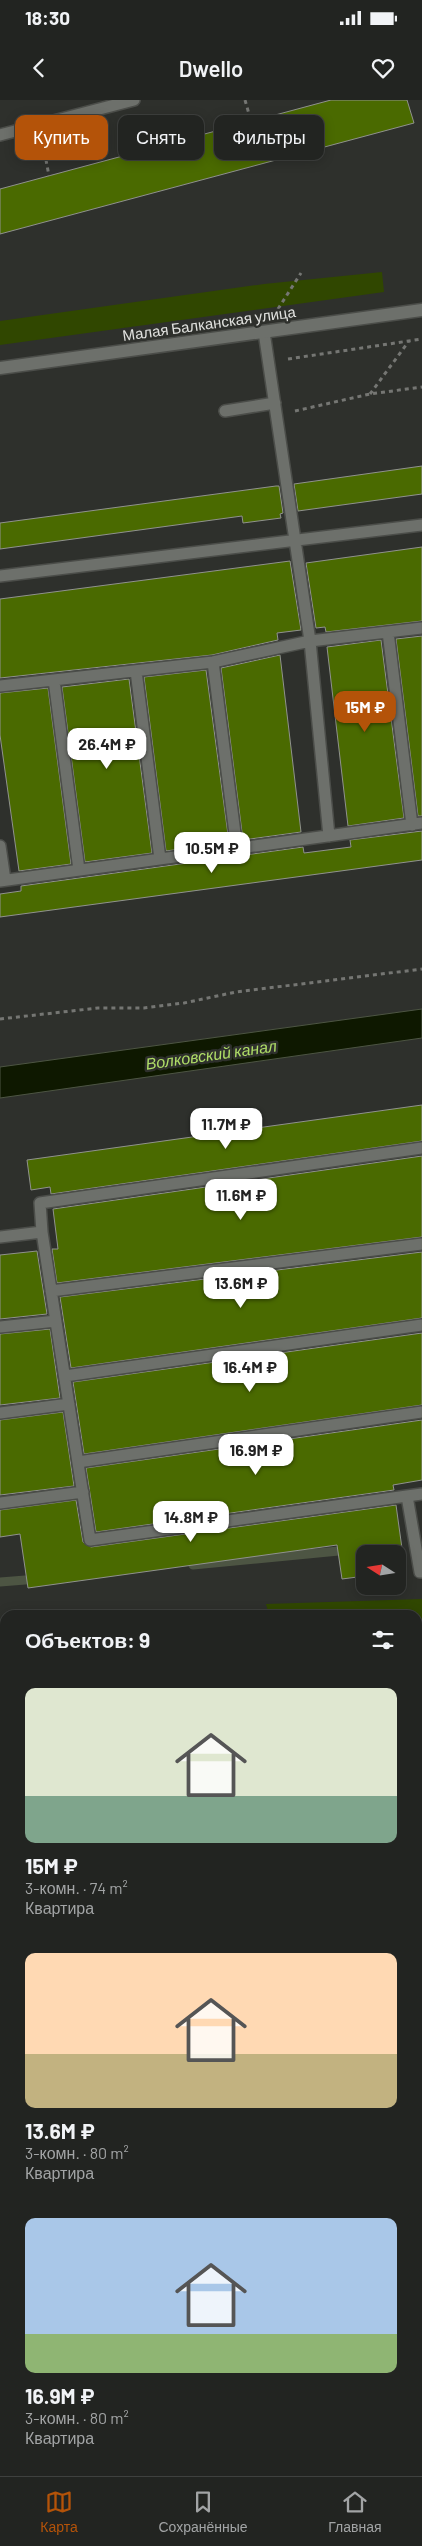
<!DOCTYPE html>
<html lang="ru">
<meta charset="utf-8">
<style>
:root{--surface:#222421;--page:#2e302e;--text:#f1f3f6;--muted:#a2a4a5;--line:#3f413f;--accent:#b45309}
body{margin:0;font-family:Barlow,sans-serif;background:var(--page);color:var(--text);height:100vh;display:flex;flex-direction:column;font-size:19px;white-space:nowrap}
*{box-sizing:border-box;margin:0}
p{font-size:16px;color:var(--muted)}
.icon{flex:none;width:28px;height:28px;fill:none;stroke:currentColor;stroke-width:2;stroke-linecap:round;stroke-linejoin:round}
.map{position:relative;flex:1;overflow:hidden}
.details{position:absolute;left:0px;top:1510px;width:422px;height:866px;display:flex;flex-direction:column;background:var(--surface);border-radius:15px 15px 0 0;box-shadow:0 2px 12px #0003,0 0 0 1px var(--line)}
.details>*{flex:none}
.banner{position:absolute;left:15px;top:15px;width:392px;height:45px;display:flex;gap:10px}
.needle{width:32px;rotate:282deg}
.buttons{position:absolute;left:356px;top:1445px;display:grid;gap:10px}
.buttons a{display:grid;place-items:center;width:50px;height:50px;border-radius:10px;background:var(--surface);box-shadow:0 2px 12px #0003,0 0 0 1px var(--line);font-size:25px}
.price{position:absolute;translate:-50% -42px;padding:0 11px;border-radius:10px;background:#fff;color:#222;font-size:16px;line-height:32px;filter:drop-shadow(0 1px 2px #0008)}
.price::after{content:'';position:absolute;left:50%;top:30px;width:15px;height:11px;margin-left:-8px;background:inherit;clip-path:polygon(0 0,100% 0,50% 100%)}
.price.current{background:var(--accent);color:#fff}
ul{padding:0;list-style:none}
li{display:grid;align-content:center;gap:10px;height:265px;padding:0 25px}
li span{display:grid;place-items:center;height:155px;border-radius:10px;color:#555}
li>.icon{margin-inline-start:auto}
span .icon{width:90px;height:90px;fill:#fffc;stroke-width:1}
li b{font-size:21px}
h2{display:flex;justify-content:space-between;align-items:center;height:60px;padding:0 25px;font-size:21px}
.pill{padding:0 18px;border-radius:10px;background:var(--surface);box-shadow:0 2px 12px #0003,0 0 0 1px var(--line);font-size:18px;line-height:45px}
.pill.current{background:var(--accent);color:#fff}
.status{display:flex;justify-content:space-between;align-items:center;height:35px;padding:0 25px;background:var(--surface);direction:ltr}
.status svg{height:14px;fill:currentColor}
header{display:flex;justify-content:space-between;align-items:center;height:65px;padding:0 25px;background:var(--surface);font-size:22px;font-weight:600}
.tabs{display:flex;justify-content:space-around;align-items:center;height:70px;border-top:1px solid var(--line);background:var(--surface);font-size:14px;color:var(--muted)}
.tabs a{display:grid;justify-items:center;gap:2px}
.tabs .current{color:var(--accent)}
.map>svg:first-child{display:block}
.green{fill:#304700}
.water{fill:#0e1800;stroke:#4d5543}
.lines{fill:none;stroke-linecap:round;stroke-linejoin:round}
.stream{stroke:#4d5543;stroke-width:9}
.building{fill:#4a6a00;stroke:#90928e}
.service-casing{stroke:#4b4d49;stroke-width:14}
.minor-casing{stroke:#4b4d49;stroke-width:15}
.tertiary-casing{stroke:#4b4d49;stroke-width:15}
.primary-casing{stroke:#4b4d49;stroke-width:15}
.path{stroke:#757673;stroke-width:3;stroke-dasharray:4 4;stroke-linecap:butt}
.service{stroke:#6d706b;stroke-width:11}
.minor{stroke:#6d706b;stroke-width:12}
.tertiary{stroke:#6d706b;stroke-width:12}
.primary{stroke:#859a68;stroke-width:12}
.rail{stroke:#999a97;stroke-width:4;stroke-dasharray:6 6;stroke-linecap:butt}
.labels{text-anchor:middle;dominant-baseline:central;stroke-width:5;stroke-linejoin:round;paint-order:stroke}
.street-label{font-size:15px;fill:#e1e2df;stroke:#2e302c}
.water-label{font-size:16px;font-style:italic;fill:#afdd67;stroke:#2e302c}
</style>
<div class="status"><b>18:30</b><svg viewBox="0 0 49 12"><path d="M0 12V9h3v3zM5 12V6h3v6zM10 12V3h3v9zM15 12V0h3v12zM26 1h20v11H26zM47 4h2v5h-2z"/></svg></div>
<header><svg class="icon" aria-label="back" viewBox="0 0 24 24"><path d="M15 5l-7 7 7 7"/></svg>Dwello<svg class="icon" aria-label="heart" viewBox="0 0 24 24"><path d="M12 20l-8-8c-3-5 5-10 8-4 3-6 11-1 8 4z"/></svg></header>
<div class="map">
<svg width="422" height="2376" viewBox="0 0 422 2376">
<rect width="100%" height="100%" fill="#2e302c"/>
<path class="green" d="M382 172 384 192 0 245V221L264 184Z
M422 1499V1534H418V1515H269L266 1504Z
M418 1962H422V2138H418Z
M0 1969H5V2156H0Z"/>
<path class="water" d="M422 909V938L0 998V967Z"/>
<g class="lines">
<path class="stream" d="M193 1465 349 1450
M0 1482 38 1479
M418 2090H422
M0 2111H5"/>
</g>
<path class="building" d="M331 0H407L414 23 0 134V89Z
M422 366V394L298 411 294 384Z
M276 386H279L283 413 280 414 281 418 243 423 242 416 0 449V423Z
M422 447V521L326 532 325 527 316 528 306 463Z
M290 461 301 530 277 533 278 540 212 555 0 578V499Z
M422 536V716H418L396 539Z
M381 540 404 718 348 726 327 547Z
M280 555 301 732 243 740 221 568Z
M206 570 229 742 166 751 144 577Z
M129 579 152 753 85 762 62 587Z
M48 588 71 764 19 771 0 635V593Z
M422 731V760L0 817V794L21 791V786L303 747 304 753 351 747 350 740Z
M422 1005V1041L51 1094 50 1087 31 1090 27 1060Z
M422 1056V1137L57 1183 52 1149H58L53 1109Z
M37 1151 47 1214 0 1219V1155Z
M422 1152V1218L71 1268 60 1197Z
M50 1229 60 1298 0 1305V1234Z
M422 1233V1305L84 1354 73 1282Z
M63 1312 74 1386 0 1395V1320Z
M422 1320V1380L393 1385 394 1390 96 1432 86 1368Z
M76 1400 83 1442 91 1447 396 1405 405 1470 398 1471V1454H365V1476L342 1479 337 1445 28 1488 20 1434 0 1437V1410Z"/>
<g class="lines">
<defs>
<path id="service" d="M0 35 134 0
M264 232 310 541 329 736
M225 311 275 303
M0 476 422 425
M388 532 412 725
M213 562 237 749
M136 571 160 759
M54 580 79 770
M0 586 213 562 310 541 422 528
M0 746 5 780
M0 781 422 723
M42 1132 90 1440 407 1396 420 1472H422
M0 1137 42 1132 40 1103 422 1048
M51 1191 422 1144
M0 1227 56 1221
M65 1276 422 1225
M0 1313 69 1304
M78 1362 422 1312
M407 1396 422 1394
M0 1403 83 1392
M418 1682H422
M0 1695H5
M418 1731H422
M0 1747H5
M418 1809H422
M0 1824H5
M418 2366 422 2365
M80 2376 230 2371"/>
<path id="minor" d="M418 2170H422
M0 2185H5"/>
<path id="tertiary" d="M0 268 422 210"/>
<path id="primary" d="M418 1881 422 1880
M0 1897 5 1896
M418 1940H422
M0 1955H5"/>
</defs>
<use href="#service" class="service-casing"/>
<use href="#minor" class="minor-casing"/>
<use href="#tertiary" class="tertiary-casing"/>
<use href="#primary" class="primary-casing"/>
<path class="path" d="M245 0 251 21
M144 15 148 49
M43 44 49 76
M278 209 301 173
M288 259 422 239
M370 294 409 241
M295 311 370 294 422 287
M0 919 98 908H144L184 903 236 892 422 869
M418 2004 422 2003
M0 2021 5 2020
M418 2071H422
M0 2088H5
M418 2113H422
M0 2128H5
M0 2334 3 2376
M264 2371 265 2376"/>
<use href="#service" class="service"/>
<use href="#minor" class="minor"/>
<use href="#tertiary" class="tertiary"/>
<use href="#primary" class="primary"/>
<path class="rail" d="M418 1549 422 1548
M0 1564 5 1563
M418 1566H422
M0 1581H5
M418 1588H422
M0 1602H5"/>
</g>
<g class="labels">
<g class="street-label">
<text transform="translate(209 223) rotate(-8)">Малая Балканская улица</text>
</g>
<g class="water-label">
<text transform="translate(211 954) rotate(-8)">Волковский канал</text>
</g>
</g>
</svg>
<div class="buttons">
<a><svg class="needle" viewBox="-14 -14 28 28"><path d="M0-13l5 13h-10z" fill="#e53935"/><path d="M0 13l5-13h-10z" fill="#a2a4a5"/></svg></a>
</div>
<b class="price current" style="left:365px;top:633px">15M ₽</b>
<b class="price" style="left:107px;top:670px">26.4M ₽</b>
<b class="price" style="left:212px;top:774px">10.5M ₽</b>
<b class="price" style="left:226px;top:1050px">11.7M ₽</b>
<b class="price" style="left:241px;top:1121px">11.6M ₽</b>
<b class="price" style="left:241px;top:1209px">13.6M ₽</b>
<b class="price" style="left:250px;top:1293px">16.4M ₽</b>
<b class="price" style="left:256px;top:1376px">16.9M ₽</b>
<b class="price" style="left:191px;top:1443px">14.8M ₽</b>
<div class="banner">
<a class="pill current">Купить</a>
<a class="pill">Снять</a>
<a class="pill">Фильтры</a>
</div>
<section class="details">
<h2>Объектов: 9<svg class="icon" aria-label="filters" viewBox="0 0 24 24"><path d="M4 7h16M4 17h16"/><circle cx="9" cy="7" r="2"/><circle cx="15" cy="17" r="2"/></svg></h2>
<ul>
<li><span style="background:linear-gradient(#dfe7d0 70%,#7fa58c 0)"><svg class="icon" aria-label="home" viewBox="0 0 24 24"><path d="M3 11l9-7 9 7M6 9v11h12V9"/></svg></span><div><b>15M ₽</b><p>3-комн. · 74 m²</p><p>Квартира</p></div></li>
<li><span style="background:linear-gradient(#ffd9b3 65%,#c2b280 0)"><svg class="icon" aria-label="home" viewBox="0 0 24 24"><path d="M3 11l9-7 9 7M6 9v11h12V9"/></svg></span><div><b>13.6M ₽</b><p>3-комн. · 80 m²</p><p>Квартира</p></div></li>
<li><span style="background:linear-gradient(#a9c7e8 75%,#8fb573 0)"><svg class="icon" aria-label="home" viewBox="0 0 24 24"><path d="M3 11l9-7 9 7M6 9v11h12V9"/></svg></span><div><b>16.9M ₽</b><p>3-комн. · 80 m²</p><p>Квартира</p></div></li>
</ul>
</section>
</div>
<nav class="tabs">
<a class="current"><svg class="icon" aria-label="map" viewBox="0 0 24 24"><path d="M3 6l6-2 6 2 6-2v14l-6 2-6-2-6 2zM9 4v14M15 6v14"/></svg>Карта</a>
<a><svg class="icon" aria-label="saved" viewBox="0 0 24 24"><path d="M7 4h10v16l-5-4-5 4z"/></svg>Сохранённые</a>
<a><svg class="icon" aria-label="home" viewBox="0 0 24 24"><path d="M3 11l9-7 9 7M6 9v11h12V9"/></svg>Главная</a>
</nav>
